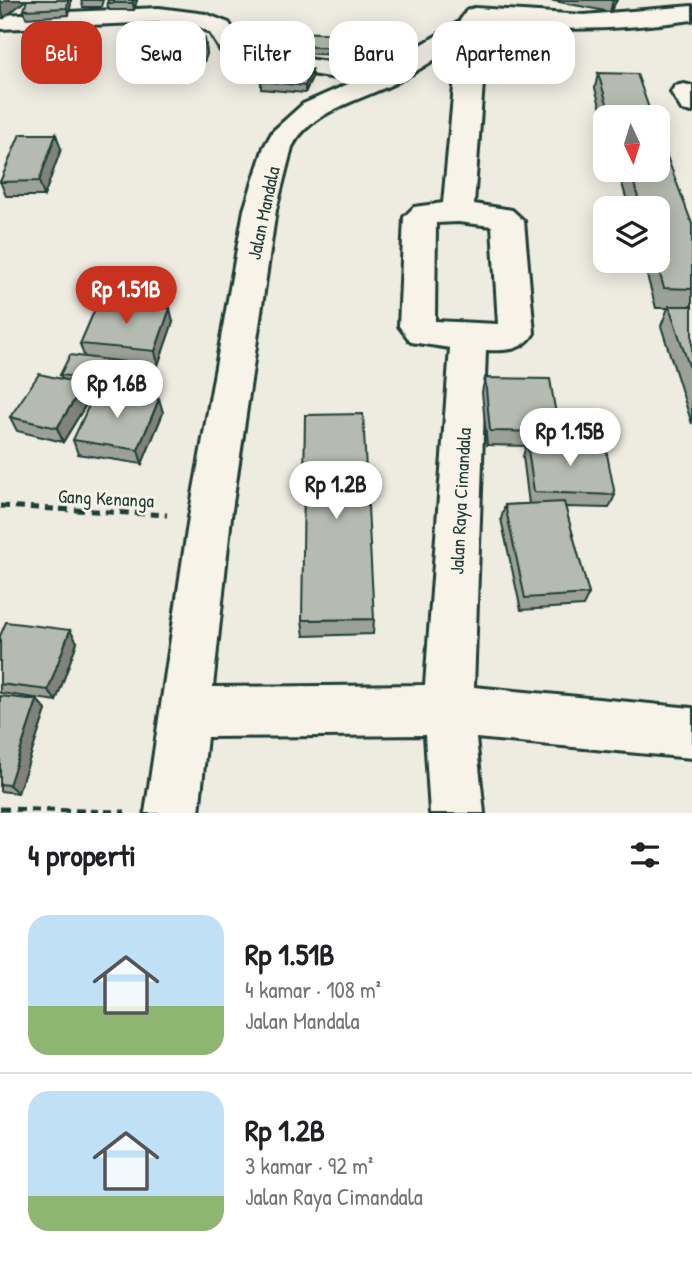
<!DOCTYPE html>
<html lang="id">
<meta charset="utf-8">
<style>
:root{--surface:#fff;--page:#f6f6f6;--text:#202124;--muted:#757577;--line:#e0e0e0;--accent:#c8321e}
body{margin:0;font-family:"Patrick Hand",sans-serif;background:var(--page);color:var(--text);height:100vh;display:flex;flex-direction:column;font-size:26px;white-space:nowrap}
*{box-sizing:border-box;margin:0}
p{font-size:23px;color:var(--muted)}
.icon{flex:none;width:38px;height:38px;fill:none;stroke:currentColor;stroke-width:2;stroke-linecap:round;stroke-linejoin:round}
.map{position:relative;height:813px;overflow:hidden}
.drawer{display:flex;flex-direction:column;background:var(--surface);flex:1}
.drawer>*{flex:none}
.guide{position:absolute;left:21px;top:21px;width:651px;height:63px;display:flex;gap:14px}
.needle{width:46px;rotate:176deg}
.tools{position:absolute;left:593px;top:105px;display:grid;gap:14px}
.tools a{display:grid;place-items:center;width:77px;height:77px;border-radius:14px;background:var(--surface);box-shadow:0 4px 18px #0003;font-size:35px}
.price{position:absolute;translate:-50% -60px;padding:0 16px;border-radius:24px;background:#fff;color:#222;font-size:23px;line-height:46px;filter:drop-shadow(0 2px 4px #0008)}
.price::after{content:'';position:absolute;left:50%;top:42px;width:21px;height:16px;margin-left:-10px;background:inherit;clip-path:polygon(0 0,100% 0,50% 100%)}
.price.on{background:var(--accent);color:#fff}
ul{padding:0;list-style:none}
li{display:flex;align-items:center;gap:21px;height:175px;padding:0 28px}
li+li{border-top:2px solid var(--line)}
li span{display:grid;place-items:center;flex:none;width:196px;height:140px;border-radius:21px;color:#555}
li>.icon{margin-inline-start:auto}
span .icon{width:84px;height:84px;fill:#fffc;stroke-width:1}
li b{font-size:30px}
h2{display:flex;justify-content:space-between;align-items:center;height:84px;padding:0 28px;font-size:30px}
.chip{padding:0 24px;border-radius:21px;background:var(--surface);box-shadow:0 4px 18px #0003;font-size:24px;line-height:63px}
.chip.on{background:var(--accent);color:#fff}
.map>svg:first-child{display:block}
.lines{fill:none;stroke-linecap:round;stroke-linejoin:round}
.minor-casing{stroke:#1f3d34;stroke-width:6}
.path{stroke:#1f3d34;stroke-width:5;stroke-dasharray:9 6;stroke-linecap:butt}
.minor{fill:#f7f3e8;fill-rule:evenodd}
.wall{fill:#9ca197;stroke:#1f3d34;stroke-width:2}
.shaded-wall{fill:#7f837b;stroke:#1f3d34;stroke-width:2}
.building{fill:#b5bbb0;stroke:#1f3d34;stroke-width:2}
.labels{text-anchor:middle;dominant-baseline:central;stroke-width:5;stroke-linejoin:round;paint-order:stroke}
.street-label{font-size:19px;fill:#1f3d34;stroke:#f7f3e8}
</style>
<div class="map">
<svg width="692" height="813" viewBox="0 0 692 813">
<rect width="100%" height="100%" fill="#eeece1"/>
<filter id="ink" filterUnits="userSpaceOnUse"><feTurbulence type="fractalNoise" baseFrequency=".0143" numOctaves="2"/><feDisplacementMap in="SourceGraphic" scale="14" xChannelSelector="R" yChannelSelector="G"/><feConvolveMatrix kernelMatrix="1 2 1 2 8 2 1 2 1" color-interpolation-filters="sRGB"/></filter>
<g filter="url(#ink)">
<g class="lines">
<defs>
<path id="minor" d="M692 6V20C622 30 553 32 483 23L481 26 485 56 474 204 512 210 524 221 534 333C523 351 506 351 486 350L474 687 692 708V758L476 738 484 813H430L425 735 207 737 199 813H145L189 517 244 210 264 147 273 131 303 104 355 81 247 64 221 51 210 33 200 27 159 22 0 29V15L159 8 206 14 229 23 240 41 262 52 380 70 459 22 467 10 475 8 584 15ZM458 44 443 203 414 207 404 217 399 326 411 342 450 348 425 685 213 687 231 517 276 210 292 147C309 112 360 100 393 84 416 72 437 58 458 44ZM458 222 492 226 498 324 435 321 436 223Z
M684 84 692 86V112L682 110 671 92 675 86Z"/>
</defs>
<use href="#minor" class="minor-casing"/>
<path class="path" d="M0 506 167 515
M0 809 125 812"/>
<use href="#minor" class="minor"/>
</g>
<path class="wall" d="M0 0 4 18H0Z
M81 0H103L101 7H83Z
M108 0H137L134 10H109L107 3Z
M549 0H617L610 12Z
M71 2 69 15 26 18 24 10Z
M280 27 281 34 277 49 246 48V40Z
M205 40 207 54 200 72 148 69 145 54Z
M345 42 343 55 291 53V46Z
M598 73 652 117H606V127L595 88Z
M312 77 305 93 261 89V81Z
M658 136 662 146 659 154 692 224V424L661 326 668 308H656L643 261H658V208H629L619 173 620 170H658Z
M61 149 44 196H6L0 181Z
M173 322 158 365 141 364 143 371 135 392 85 385 90 398 63 442 17 431 10 417 62 379 60 375 84 356 80 344Z
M485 378 559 432 556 443 615 495 609 508 565 507 589 594 583 606 521 610 501 519 505 505 529 504 523 456 526 446 487 445 482 392Z
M159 399 163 413 142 464 78 454 73 440Z
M374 619 373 634 304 636 302 620Z
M0 636 77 642 56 701 0 693Z
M0 696 37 700 46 710 18 793 0 791Z"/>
<path class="shaded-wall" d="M6 0H26L4 18 0 4Z
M68 0H71V2L69 15 67 8Z
M133 0H137L134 10 133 3Z
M613 0H617L610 12Z
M280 27 281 34 277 49 276 42Z
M205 40 207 54 200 72 198 57Z
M312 69V77L305 93V86Z
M56 134 61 149 44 196 39 181Z
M170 308 173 322 158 365 155 351Z
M141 364 143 371 135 392 132 384Z
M84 384 90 398 63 442 57 428Z
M159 399 163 413 142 464 138 450Z
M70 630 77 642 56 701 48 690Z
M37 700 46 710 18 793 9 785Z"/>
<path class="building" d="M27 0H68L67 8 24 10Z
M108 0H133V3H107Z
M251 26 280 27 276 42 246 40Z
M294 32 345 34 343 48 291 46Z
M154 38 205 40 198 57 145 54Z
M268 65 312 69 305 86 261 81Z
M598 73 637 74 652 117H611Z
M20 134H56L39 181 0 182Z
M658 136 662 146H658Z
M658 154H666L692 224V289L664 288 656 261H658V208H641L630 170H658Z
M98 302 170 308 155 351 80 344Z
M669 306H692V375Z
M70 355 141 364 132 384 60 375Z
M39 374 84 384 57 428 10 417Z
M485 378 550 379 559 432 490 431Z
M96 390 159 399 138 450 73 440Z
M363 414 374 619 302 620 305 415Z
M527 442 605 444 615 495 534 492Z
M564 502 589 594 525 598 505 505Z
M6 622 70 630 48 690 0 684V636Z
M0 696 37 700 9 785 0 784Z"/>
</g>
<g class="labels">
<g class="street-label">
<text transform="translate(263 213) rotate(-78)">Jalan Mandala</text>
<text transform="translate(106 498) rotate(3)">Gang Kenanga</text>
<text transform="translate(460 501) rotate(-87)">Jalan Raya Cimandala</text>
</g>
</g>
</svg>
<div class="tools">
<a><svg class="needle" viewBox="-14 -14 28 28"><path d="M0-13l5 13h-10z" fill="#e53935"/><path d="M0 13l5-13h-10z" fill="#757577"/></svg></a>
<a><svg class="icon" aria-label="layers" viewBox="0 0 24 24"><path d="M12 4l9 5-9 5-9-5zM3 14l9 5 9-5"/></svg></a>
</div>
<b class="price on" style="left:126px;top:326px">Rp 1.51B</b>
<b class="price" style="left:117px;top:420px">Rp 1.6B</b>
<b class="price" style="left:570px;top:468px">Rp 1.15B</b>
<b class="price" style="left:336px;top:521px">Rp 1.2B</b>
<div class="guide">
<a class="chip on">Beli</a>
<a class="chip">Sewa</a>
<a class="chip">Filter</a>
<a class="chip">Baru</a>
<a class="chip">Apartemen</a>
</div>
</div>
<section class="drawer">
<h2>4 properti<svg class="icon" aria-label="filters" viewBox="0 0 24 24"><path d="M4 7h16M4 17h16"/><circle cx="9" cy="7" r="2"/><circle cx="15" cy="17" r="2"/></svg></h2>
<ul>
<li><span style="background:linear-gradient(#bfe0f5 65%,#8fb573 0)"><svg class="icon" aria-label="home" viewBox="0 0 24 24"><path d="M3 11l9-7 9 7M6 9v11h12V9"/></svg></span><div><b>Rp 1.51B</b><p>4 kamar · 108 m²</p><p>Jalan Mandala</p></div></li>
<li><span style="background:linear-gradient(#bfe0f5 75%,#8fb573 0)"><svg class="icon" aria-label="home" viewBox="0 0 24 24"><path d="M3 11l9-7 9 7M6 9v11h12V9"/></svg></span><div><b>Rp 1.2B</b><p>3 kamar · 92 m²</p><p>Jalan Raya Cimandala</p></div></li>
</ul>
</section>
